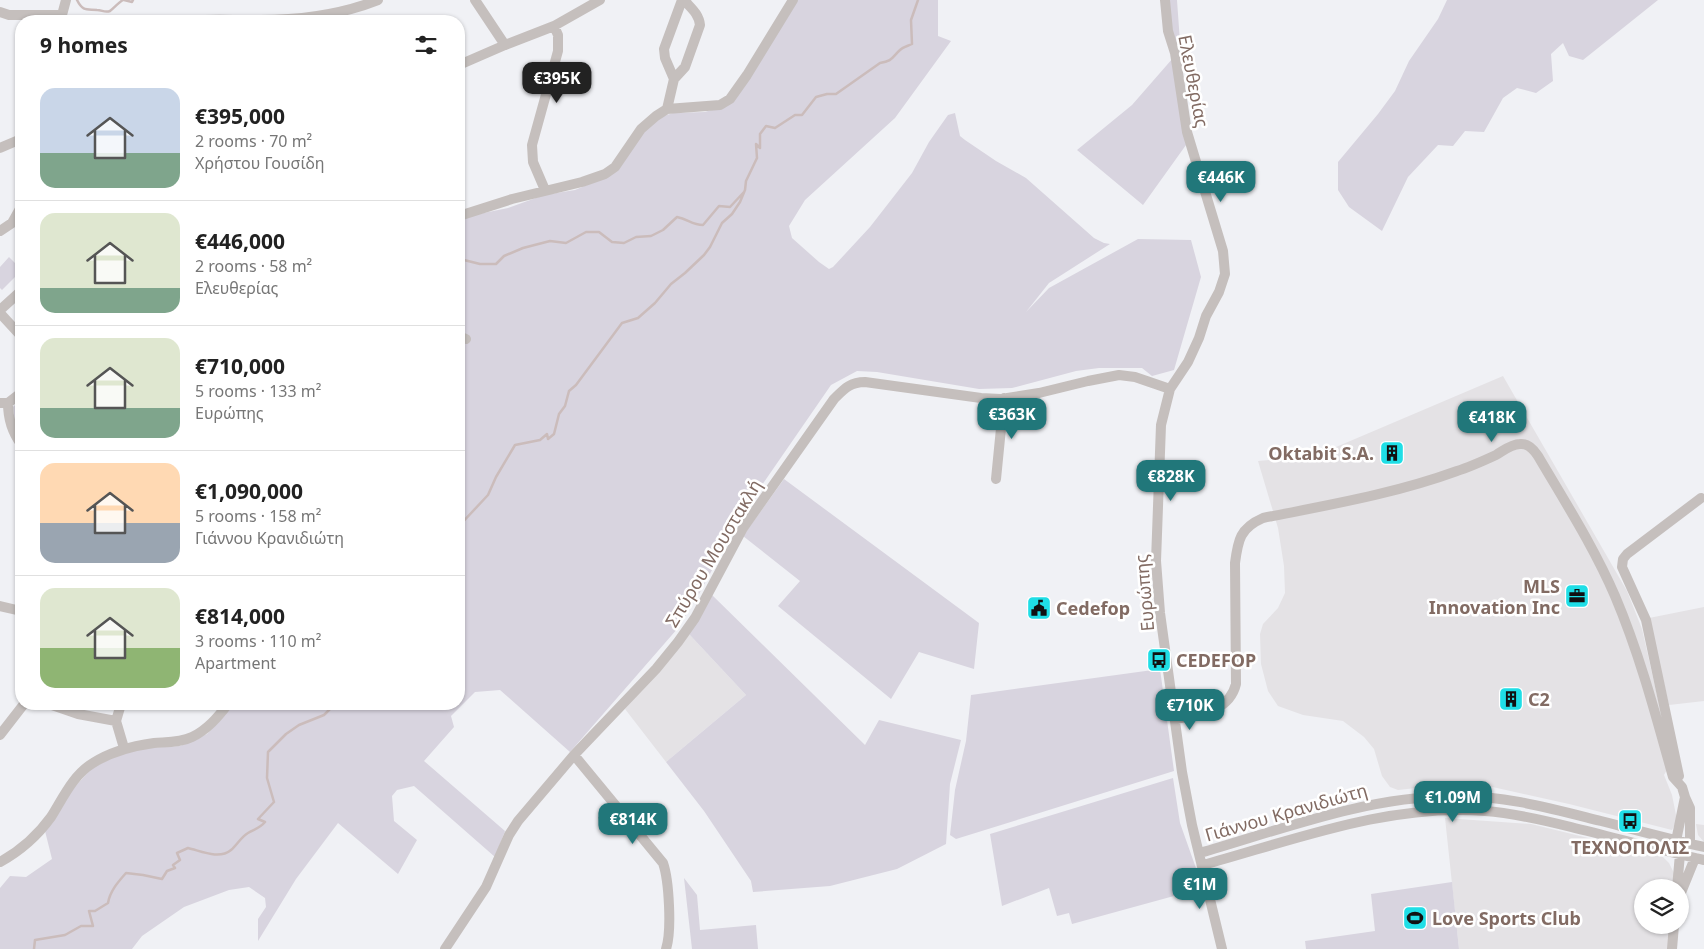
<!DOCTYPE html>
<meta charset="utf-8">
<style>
:root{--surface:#fff;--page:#f2f2f2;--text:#222;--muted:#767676;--line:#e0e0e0;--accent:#21777a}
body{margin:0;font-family:"Noto Sans",sans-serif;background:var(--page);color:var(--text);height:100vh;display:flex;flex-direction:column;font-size:19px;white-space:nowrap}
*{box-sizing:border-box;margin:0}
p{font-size:16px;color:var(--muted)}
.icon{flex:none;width:28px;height:28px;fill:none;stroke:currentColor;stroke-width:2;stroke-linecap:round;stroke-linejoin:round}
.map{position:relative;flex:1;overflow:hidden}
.side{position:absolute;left:15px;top:15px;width:450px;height:695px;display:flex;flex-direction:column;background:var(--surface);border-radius:20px;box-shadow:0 1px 4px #0004}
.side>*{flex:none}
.fabs{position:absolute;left:1634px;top:879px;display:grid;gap:10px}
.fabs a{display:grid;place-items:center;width:55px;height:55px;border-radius:50%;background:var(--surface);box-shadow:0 1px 4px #0004;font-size:25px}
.price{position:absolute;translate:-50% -42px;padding:0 11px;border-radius:10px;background:var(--accent);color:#fff;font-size:16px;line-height:32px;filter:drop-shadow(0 1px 2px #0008)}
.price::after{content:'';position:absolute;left:50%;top:30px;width:15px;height:11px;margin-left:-8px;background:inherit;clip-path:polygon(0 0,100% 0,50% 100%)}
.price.active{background:#222;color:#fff}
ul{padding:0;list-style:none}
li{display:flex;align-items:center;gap:15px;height:125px;padding:0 25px}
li+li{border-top:1px solid var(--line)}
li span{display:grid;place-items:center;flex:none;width:140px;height:100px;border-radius:15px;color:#555}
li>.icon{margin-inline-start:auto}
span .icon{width:60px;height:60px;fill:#fffc;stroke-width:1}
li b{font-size:21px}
h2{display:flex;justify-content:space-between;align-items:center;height:60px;padding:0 25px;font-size:21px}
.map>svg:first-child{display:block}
.built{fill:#e4e2e5}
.green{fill:#d8d4df}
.water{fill:#cbbcbb}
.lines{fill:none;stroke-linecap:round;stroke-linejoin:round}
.stream{stroke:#cbbcbb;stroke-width:2.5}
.minor{stroke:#c5bfbd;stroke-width:10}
.labels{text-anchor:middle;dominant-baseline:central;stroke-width:5;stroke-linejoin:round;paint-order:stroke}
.street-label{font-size:18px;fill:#826b63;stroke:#fff}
.poi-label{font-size:18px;font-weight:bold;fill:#826b63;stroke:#fff;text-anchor:start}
</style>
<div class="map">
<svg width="1704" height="949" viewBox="0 0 1704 949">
<rect width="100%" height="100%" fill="#f0f1f5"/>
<path class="built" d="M1503 376 1627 591 1642 629 1672 761 1664 775 1672 795 1677 820 1672 830 1569 804 1488 786H1434L1398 790 1390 787 1382 776 1374 749 1364 737 1343 721 1303 715 1278 706 1268 691 1261 664 1260 634 1263 624 1278 608 1285 593 1284 566 1278 528 1258 461 1304 457 1329 450Z
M1704 607V701L1669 705 1649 618Z
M689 634 746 695 666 762 625 709Z
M1445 818 1531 824 1662 856 1669 863 1674 873 1672 887 1642 888V925H1669V949H1459Z
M1696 824 1704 825V842L1698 835Z"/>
<path class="green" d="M797 0H938V36L951 41 895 118 805 200 789 226 792 238 819 262 829 269 833 267 870 227 912 173 929 142 948 115 955 113 960 136 965 140 996 161 1026 178 1094 238 1104 243 1110 244 1049 283 1026 312 1049 288 1138 239 1191 240 1201 277 1174 370 1152 376 1142 368H1099L1076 371 1012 388 979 389 877 372 857 371 831 385 744 511 699 594 678 628 570 752 500 690 475 692 451 716 454 727 424 761 505 831 495 857 414 786 397 790 392 796 394 821 417 840 398 874 338 823 296 879 258 941V919L266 907 265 898 249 887 229 890 184 907 142 936 132 949H0V888L10 876 26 877 52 859 45 831 72 790 92 768 130 749 180 746 207 734 234 704H459V220L469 216 508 208 544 195 575 190 599 180 628 146 661 117 673 113 705 112 726 105Z
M1168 0H1177L1180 42 1176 47 1170 24Z
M1447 0H1658L1583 60 1569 56 1563 43 1551 54 1553 81 1536 93 1517 88 1503 98 1484 132 1465 131 1453 146 1438 145 1408 177 1382 231 1349 207 1338 190V162L1378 114 1395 91 1409 61 1438 19Z
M1173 58 1186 145 1143 205 1077 150 1132 105Z
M9 257 21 269V271L2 290 0 288V267Z
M21 400V439L16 430 13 407Z
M784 479 979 623 974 669 919 652 891 699 778 606 800 581 743 536Z
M712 595 865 745 879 720 961 740 950 784 946 844 897 869 830 886 753 892 751 881 704 811 666 762 746 695 689 634Z
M1160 669 1174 771 956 839 950 835 955 790 966 741 971 695Z
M1173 778 1180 823 1203 888 1072 924 1069 913 1057 916 1049 888 1002 906 990 834Z
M684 878 697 895 700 930 756 925 758 949H692Z
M1452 882 1459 949H1306L1305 941 1375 931 1371 894Z"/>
<path class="water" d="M611 812 616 817 605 826 599 821 598 817 602 816 603 819Z"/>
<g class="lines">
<path class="stream" d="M77 0C83 12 87 9 97 10 102 10 105 13 110 11 114 8 118 3 123 0
M124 0 132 2 133 0
M459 268 460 259 480 264H496L504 256 523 248 550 241 566 243 586 232H599L612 242 624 243 636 237 651 236 663 230 677 217C688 219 692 225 703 225L719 206 730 207 744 192
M459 526 488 495 496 477 515 445 540 440 547 434 548 439 554 434 559 414 565 406 569 391 576 385 622 323 638 318 655 303 671 284 685 273 704 255 710 247 722 223 732 214 740 202 745 190 746 181 757 158 756 144 760 148V134L766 126 775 128 795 115H802L816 97 827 94H836L880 63C893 61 892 57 900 50 903 47 908 46 912 44L911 20 918 0
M459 546 461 547 463 554 459 571
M34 949 35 940 65 935 81 926H93L89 911H95L108 903C110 891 118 882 126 873L143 875 162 879 167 871 175 868 173 865 180 860 177 853 188 848C201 851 219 860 231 850 237 845 241 837 248 833 255 829 260 828 265 822L258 819 274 802 267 778 268 752 286 734 299 725 324 715 335 704"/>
<path class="minor" d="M475 0 505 45
M1165 0 1168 31 1175 53 1187 132 1223 251 1225 274 1219 292 1206 316 1199 338 1188 362 1170 389 1161 425 1156 561 1160 613 1182 772 1192 825 1222 949
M0 12 9 15H62
M63 21 62 15 66 0
M194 21C216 18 238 21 260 20 301 20 340 15 378 0
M459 65 505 45 554 26 600 0
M674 79 685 67 700 25C699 14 691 8 684 0
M667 109 674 79 665 58 664 49 682 0
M0 148 21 139
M545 190 533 162 532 145 558 51V35L554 26
M459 216 512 199 582 182 605 174 615 167 641 129 656 116 667 109 720 105 730 99 747 75 793 0
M20 229 21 228
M0 231 12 223 21 207
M0 310 21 291
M0 313 21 336
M459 336 466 339
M0 403H8L21 393
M8 403C8 418 12 432 21 444
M996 479 1004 398
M0 606 21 611
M49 704 78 714 116 721
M121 704 116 721 124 748
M1176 719C1200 714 1229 712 1236 684L1235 563C1238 540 1240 528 1263 518 1328 505 1394 494 1457 471 1470 467 1483 461 1496 455 1503 451 1511 444 1520 444 1528 443 1534 450 1538 456 1565 502 1594 547 1615 596 1640 655 1656 716 1673 777L1682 787 1685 797 1676 841
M0 735 24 704
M574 755 663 863C669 880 672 931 666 949
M1679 776 1646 620 1622 567 1623 559 1627 554 1701 498
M1685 797 1690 808V844
M1200 853C1283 829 1365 797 1453 796 1504 795 1553 809 1601 821 1636 830 1670 839 1704 847
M0 862C20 851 38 835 51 817 63 798 73 775 93 763 112 751 132 746 154 743 166 742 180 743 192 737 207 730 218 717 228 704
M1203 865C1294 840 1390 803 1485 811 1514 813 1543 820 1571 827 1616 838 1660 850 1704 860
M1677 888 1680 854
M1680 895 1695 858
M445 949 486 887 509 835 518 821 574 755 656 669 678 642 695 618 743 528 834 399C844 389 850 382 865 382L981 398 1001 399 1039 393 1088 381 1119 375 1135 377 1170 389
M1672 949 1674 925"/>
</g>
<defs>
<symbol id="building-square" viewBox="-11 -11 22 22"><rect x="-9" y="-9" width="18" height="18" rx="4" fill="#1fdee6" stroke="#fff"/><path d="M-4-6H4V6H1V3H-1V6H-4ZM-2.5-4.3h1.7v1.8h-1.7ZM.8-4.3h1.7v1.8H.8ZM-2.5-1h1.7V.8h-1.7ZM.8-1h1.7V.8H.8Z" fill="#111"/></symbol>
<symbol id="office-square" viewBox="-11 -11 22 22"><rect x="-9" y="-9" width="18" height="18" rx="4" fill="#1fdee6" stroke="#fff"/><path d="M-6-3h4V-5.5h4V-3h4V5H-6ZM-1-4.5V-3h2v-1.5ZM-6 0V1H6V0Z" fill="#111"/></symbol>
<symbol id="civic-square" viewBox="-11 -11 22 22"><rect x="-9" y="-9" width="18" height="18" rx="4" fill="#1fdee6" stroke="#fff"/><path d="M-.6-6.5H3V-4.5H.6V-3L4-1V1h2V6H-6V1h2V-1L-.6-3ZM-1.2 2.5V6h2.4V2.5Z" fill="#111"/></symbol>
<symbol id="bus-square" viewBox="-11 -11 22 22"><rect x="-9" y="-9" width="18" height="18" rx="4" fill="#1fdee6" stroke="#fff"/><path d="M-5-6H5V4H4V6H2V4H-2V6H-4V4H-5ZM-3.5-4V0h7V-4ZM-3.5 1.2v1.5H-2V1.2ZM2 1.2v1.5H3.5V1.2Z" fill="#111"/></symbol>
<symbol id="stadium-square" viewBox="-11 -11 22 22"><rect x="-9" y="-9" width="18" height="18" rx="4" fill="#1fdee6" stroke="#fff"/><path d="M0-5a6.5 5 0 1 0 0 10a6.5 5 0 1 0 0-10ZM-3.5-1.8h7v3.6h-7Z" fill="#111"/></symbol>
</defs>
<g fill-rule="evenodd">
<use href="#building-square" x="1378" y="439" width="28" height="28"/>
<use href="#office-square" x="1563" y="582" width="28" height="28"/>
<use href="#civic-square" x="1025" y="594" width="28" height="28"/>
<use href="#bus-square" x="1145" y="646" width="28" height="28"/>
<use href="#building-square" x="1497" y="685" width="28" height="28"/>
<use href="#bus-square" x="1616" y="807" width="28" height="28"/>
<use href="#stadium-square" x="1401" y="904" width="28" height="28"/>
</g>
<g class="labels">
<g class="street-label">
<text transform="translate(1194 81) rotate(79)">Ελευθερίας</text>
<text transform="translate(713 553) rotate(-59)">Σπύρου Μουστακλή</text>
<text transform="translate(1144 593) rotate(-95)">Ευρώπης</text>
<text transform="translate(1286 812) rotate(-16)">Γιάννου Κρανιδιώτη</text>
</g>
<g class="poi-label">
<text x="1374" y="453" text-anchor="end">Oktabit S.A.</text>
<text x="1560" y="586" text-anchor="end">MLS<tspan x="1560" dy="21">Innovation Inc</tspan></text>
<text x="1056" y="608">Cedefop</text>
<text x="1176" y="660">CEDEFOP</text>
<text x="1528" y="699">C2</text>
<text x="1630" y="847" text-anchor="middle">ΤΕΧΝΟΠΟΛΙΣ</text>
<text x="1432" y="918">Love Sports Club</text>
</g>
</g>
</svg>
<div class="fabs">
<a><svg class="icon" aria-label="layers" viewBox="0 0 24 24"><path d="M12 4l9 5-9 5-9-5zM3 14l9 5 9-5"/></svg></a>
</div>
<b class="price active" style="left:557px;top:104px">€395K</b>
<b class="price" style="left:1221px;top:203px">€446K</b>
<b class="price" style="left:1012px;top:440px">€363K</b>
<b class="price" style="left:1492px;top:443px">€418K</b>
<b class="price" style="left:1171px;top:502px">€828K</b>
<b class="price" style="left:1190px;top:731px">€710K</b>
<b class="price" style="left:1453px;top:823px">€1.09M</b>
<b class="price" style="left:633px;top:845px">€814K</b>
<b class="price" style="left:1200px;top:910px">€1M</b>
<section class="side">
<h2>9 homes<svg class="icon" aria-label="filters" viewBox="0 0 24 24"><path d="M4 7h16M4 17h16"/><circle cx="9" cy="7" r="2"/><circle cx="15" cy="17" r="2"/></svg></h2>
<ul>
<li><span style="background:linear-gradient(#c9d6e8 65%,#7fa58c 0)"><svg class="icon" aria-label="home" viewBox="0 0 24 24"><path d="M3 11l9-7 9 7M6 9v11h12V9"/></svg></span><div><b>€395,000</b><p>2 rooms · 70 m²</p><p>Χρήστου Γουσίδη</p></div></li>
<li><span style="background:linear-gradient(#dfe7d0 75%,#7fa58c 0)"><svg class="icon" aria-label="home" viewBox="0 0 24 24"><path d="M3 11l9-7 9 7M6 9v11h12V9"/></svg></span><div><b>€446,000</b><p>2 rooms · 58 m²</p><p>Ελευθερίας</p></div></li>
<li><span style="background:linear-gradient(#dfe7d0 70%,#7fa58c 0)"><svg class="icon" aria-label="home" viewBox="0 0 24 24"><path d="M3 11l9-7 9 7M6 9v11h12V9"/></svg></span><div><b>€710,000</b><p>5 rooms · 133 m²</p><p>Ευρώπης</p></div></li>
<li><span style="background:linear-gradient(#ffd9b3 60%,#9aa5b1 0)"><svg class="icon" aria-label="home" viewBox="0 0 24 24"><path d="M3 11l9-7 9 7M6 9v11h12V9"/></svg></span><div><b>€1,090,000</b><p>5 rooms · 158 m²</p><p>Γιάννου Κρανιδιώτη</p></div></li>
<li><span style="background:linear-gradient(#dfe7d0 60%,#8fb573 0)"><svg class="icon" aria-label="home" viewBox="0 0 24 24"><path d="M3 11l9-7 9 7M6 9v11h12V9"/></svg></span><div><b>€814,000</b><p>3 rooms · 110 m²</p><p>Apartment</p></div></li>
</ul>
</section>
</div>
